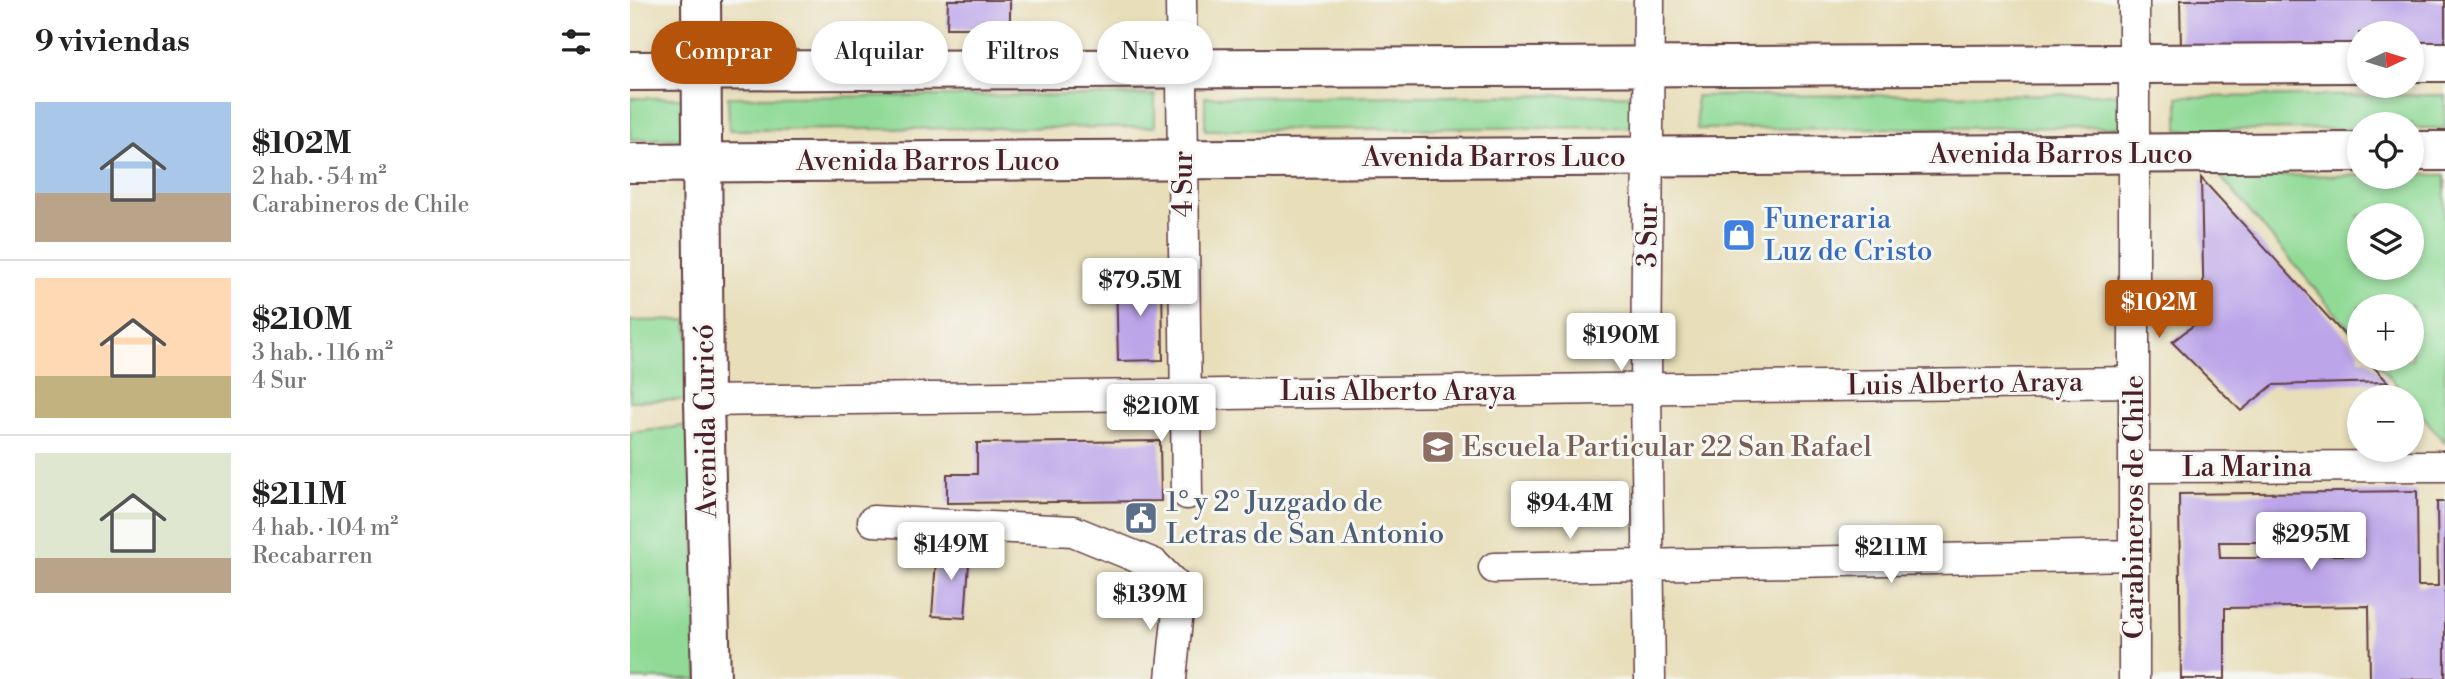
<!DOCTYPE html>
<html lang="es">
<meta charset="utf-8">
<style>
:root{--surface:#fff;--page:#f2f2f2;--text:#222;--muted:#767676;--line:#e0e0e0;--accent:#b45309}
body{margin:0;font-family:"Libre Bodoni",serif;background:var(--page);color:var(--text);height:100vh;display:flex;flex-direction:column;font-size:26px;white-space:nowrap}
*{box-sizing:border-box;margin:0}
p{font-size:23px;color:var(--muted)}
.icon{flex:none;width:38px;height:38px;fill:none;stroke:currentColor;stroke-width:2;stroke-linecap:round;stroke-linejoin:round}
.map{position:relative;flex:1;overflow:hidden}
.details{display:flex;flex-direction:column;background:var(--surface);width:630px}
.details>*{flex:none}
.hud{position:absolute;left:21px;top:21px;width:665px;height:63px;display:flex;gap:14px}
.needle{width:46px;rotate:86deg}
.buttons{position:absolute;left:1717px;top:21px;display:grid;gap:14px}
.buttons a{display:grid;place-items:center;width:77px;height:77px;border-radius:50%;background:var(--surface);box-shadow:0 4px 10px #0003;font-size:35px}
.price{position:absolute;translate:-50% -60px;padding:0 16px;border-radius:7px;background:#fff;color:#222;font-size:23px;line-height:46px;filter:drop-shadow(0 2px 4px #0008)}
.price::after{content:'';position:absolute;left:50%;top:42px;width:21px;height:16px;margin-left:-10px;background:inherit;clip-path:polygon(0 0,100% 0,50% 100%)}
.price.active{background:var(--accent);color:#fff}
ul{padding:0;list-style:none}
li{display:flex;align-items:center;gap:21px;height:175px;padding:0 35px}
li+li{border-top:2px solid var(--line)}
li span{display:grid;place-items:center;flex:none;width:196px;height:140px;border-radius:0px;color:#555}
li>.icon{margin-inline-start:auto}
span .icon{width:84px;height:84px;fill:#fffc;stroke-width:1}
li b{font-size:30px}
h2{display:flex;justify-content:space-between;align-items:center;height:84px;padding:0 35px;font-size:30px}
.tag{padding:0 24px;border-radius:32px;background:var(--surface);box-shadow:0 4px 10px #0003;font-size:24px;line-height:63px}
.tag.active{background:var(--accent);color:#fff}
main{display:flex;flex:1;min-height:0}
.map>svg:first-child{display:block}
.green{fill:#90da96;stroke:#6d7c60;stroke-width:2;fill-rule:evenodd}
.building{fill:#bca5e9;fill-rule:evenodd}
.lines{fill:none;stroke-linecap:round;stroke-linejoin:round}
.street-casing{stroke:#623c40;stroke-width:33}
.secondary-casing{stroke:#623c40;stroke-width:42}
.primary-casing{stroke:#623c40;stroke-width:42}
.street{stroke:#fff;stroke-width:30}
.secondary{stroke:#fff;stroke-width:38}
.primary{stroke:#fff;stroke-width:38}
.labels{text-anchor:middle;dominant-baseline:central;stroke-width:6;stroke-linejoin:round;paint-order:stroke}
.street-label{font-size:28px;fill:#4a1f2b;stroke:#f6f6f2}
.shop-label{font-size:28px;fill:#366cbe;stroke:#f6f6f2;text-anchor:start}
.education-label{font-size:28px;fill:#785e54;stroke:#f6f6f2;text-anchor:start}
.service-label{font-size:28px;fill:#4e5e75;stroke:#f6f6f2;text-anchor:start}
</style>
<main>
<section class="details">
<h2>9 viviendas<svg class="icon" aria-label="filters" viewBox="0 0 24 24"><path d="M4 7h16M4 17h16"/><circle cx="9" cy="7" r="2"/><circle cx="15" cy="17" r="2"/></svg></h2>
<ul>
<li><span style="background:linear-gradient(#a9c7e8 65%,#b9a48a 0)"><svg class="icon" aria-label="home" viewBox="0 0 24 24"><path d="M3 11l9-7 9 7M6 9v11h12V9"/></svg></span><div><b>$102M</b><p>2 hab. · 54 m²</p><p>Carabineros de Chile</p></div></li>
<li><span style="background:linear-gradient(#ffd9b3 70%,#c2b280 0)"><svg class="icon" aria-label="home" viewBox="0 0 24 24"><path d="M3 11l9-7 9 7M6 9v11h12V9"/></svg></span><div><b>$210M</b><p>3 hab. · 116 m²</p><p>4 Sur</p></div></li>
<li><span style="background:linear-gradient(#dfe7d0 75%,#b9a48a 0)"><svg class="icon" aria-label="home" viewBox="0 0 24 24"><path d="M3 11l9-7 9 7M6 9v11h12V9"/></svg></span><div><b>$211M</b><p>4 hab. · 104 m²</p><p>Recabarren</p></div></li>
</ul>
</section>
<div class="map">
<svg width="1815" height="679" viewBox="0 0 1815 679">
<rect width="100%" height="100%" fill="#f6f6f2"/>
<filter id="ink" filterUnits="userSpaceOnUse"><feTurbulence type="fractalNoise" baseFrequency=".0143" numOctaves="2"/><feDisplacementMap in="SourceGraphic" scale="14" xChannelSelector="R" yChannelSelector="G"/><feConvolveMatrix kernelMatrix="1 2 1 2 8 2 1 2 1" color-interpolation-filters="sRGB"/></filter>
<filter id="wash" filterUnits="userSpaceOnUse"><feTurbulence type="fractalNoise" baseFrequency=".00686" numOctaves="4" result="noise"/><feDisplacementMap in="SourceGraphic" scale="28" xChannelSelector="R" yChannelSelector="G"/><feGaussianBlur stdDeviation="1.57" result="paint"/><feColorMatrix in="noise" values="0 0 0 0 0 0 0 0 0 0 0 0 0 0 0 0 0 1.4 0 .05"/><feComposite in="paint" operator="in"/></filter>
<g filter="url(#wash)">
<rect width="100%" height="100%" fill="#e8deb9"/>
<path class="green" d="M1493 94V127L1067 129 1066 96Z
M525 95V127L99 130 98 97Z
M1001 95 1002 127 575 130V97Z
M1815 95V128H1782V124H1729V129L1548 130V97Z
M0 98H53V139H0Z
M1782 175H1815V443L1782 403V397H1777L1744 359H1782V306H1729V341L1590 176ZM1729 215H1782V268H1729Z
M57 320 63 400 0 401V321Z
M62 425 68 679H0V433Z"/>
<g id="blocks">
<path class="building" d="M318 0H380V28H317Z
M1550 0H1815V47H1782V33H1729V47L1551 48Z
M1571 178 1729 351V359H1736L1758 382 1643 385 1611 411 1542 342 1574 317Z
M532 274 533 360 488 361 486 276Z
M530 441 531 501 317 503V474H347V443Z
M1787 491 1788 586H1808L1807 502H1815V679H1740L1739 606 1595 608V679H1551L1549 494ZM1700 538 1733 539V555H1700ZM1589 542H1630V558H1590Z
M307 546 340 549 335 618 302 616Z"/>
</g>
</g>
<g filter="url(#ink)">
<use href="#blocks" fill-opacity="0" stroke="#623c40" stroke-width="2"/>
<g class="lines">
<defs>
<path id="street" d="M551 0 557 494
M1019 0 1016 389 1020 679
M74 401C551 392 1028 389 1504 382
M1504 467 1815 466
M243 521 443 531 524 564 550 590 541 679
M864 568 1504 555
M1504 679V0"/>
<path id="secondary" d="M71 0 74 401 81 679"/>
<path id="primary" d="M1782 62H1815
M0 71 1729 63
M1782 151H1815
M0 163 1729 152"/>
</defs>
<use href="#street" class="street-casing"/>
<use href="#secondary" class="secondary-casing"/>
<use href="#primary" class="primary-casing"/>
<use href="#street" class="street"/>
<use href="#secondary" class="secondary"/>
<use href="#primary" class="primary"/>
</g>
</g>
<defs>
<symbol id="shop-square" viewBox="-11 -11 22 22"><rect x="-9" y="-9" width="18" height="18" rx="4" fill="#3f7fe0" stroke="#f6f6f2"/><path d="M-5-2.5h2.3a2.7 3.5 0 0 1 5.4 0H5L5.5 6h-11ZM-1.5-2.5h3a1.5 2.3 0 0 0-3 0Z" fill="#fff"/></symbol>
<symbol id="school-square" viewBox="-11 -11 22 22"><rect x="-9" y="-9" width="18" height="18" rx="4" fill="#8d6e63" stroke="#f6f6f2"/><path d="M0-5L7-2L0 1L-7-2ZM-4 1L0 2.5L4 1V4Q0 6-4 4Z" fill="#fff"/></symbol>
<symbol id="civic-square" viewBox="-11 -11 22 22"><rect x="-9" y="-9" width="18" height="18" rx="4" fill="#5c6f8a" stroke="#f6f6f2"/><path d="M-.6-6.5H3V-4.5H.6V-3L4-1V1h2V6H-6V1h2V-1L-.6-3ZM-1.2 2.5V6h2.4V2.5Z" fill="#fff"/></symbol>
</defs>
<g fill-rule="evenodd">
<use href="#shop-square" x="1090" y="216" width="38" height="38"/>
<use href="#school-square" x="789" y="428" width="38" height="38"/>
<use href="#civic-square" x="492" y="499" width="38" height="38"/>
</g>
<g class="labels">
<g class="street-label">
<text x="1431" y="154">Avenida Barros Luco</text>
<text x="864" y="157">Avenida Barros Luco</text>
<text x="298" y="161">Avenida Barros Luco</text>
<text transform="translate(553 184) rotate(-90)">4 Sur</text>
<text transform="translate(1018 235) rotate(-89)">3 Sur</text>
<text transform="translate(1335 384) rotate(-1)">Luis Alberto Araya</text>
<text x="768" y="391">Luis Alberto Araya</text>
<text transform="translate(76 421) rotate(-91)">Avenida Curicó</text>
<text x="1617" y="467">La Marina</text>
<text transform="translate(1504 507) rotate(-90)">Carabineros de Chile</text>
</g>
<g class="shop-label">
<text x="1134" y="219">Funeraria<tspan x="1134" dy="32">Luz de Cristo</tspan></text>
</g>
<g class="education-label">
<text x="832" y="447">Escuela Particular 22 San Rafael</text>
</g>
<g class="service-label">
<text x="536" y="502">1° y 2° Juzgado de<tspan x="536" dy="32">Letras de San Antonio</tspan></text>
</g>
</g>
</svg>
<div class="buttons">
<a><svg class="needle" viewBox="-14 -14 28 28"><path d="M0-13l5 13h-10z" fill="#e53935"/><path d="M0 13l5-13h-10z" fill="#767676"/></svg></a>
<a><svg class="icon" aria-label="locate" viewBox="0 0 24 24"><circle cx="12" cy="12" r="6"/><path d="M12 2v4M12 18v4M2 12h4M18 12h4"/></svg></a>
<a><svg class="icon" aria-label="layers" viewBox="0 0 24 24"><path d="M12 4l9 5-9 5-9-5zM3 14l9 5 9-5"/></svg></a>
<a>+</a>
<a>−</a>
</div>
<b class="price" style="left:510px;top:318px">$79.5M</b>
<b class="price active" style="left:1529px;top:340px">$102M</b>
<b class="price" style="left:991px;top:373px">$190M</b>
<b class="price" style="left:531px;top:444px">$210M</b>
<b class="price" style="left:940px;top:541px">$94.4M</b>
<b class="price" style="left:1681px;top:572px">$295M</b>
<b class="price" style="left:321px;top:582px">$149M</b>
<b class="price" style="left:1261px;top:585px">$211M</b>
<b class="price" style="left:520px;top:632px">$139M</b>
<div class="hud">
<a class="tag active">Comprar</a>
<a class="tag">Alquilar</a>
<a class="tag">Filtros</a>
<a class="tag">Nuevo</a>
</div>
</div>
</main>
